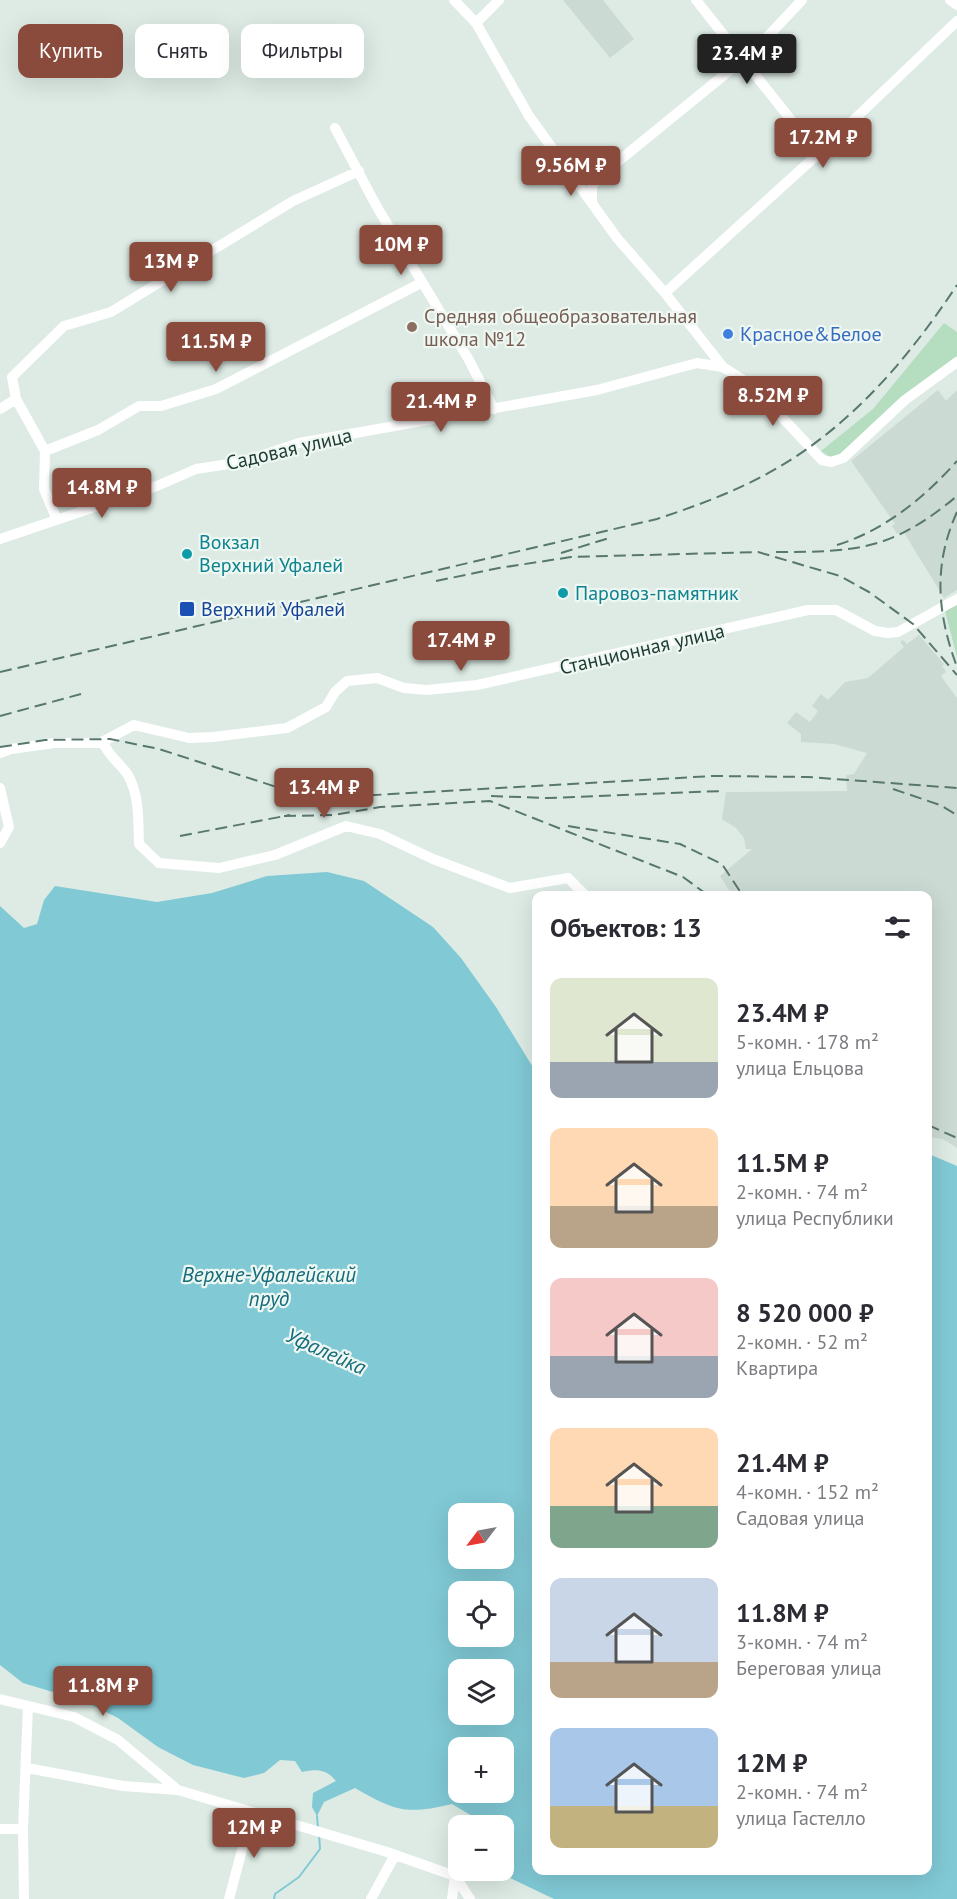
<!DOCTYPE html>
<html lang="ru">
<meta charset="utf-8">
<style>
:root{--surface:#fff;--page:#f2f2f3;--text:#2b2b33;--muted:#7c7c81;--accent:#8a4b3d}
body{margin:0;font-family:"PT Sans",sans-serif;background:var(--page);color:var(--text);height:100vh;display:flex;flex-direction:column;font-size:22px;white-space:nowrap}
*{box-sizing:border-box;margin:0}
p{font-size:20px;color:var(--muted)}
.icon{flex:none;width:33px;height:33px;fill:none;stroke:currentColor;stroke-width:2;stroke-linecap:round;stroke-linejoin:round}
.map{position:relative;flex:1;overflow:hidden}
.drawer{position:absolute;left:532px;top:891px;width:400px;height:984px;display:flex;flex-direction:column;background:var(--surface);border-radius:12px;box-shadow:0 6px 24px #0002}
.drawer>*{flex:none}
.guide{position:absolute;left:18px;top:24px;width:424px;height:54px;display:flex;gap:12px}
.needle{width:39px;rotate:238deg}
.fabs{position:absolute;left:448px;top:1503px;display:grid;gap:12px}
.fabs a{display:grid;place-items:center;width:66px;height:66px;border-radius:12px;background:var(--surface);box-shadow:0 6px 24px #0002;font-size:30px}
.price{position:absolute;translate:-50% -51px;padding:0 14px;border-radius:6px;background:var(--accent);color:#fff;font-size:20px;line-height:39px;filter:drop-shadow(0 2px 3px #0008)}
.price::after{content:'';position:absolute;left:50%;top:36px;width:18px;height:14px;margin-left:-9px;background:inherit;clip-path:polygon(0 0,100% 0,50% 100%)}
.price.active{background:#222;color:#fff}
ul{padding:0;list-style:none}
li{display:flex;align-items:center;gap:18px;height:150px;padding:0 18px}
li span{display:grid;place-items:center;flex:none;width:168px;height:120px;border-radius:12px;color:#555}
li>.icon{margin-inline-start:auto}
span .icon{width:72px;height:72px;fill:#fffc;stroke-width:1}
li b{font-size:26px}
h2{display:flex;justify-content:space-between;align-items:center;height:72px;padding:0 18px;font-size:26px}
.pill{padding:0 21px;border-radius:12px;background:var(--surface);box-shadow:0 6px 24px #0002;font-size:21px;line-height:54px}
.pill.active{background:var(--accent);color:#fff}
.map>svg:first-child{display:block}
.built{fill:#cbdad3}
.green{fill:#b4debf}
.water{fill:#80c9d5;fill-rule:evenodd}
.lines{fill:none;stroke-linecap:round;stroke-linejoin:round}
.stream{stroke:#80c9d5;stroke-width:2}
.minor{stroke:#fff;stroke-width:10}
.rail{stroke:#58776e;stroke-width:2;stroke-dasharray:12 6;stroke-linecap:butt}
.education-dot{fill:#8d6e63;stroke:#eef7f2;stroke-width:2}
.shop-dot{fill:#3f7fe0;stroke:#eef7f2;stroke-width:2}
.culture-dot{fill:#0f9aa8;stroke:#eef7f2;stroke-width:2}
.transit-dot{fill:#1a4fb4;stroke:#eef7f2;stroke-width:2}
.labels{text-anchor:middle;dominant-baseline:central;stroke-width:4.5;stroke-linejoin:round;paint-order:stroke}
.education-label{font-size:20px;fill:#785e54;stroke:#eef7f2;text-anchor:start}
.shop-label{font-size:20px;fill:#366cbe;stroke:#eef7f2;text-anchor:start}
.street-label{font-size:20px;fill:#1e3b33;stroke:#eef7f2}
.culture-label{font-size:20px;fill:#0d838f;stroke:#eef7f2;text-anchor:start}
.transit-label{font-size:20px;fill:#164399;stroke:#eef7f2;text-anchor:start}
.water-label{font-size:21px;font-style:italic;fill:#146b7b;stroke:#eef7f2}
</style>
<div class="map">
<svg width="957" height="1899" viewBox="0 0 957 1899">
<rect width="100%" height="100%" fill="#ddebe4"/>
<path class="built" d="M563 0H603L634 39 610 58Z
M938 390 946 401 957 390V590L944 598 903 531 897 534 892 526 895 524 851 461Z
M919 635 944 664 942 666 946 672 941 676 957 698V1148L943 1139 929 1137 928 896 732 895 720 876 752 849H746L744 838 736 828 722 819 726 792 847 791 846 775 854 774 867 753 834 744 801 742V734L787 723 796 712 810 722 818 711 812 706 821 694 828 700 845 682 868 678 904 647 900 642 903 640 907 644Z"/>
<path class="green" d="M944 323 957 332V356L903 397 838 456 830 457 821 451 873 409Z
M957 605V657L945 611Z"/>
<path class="water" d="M327 872 364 881 433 927 461 958 496 1007 537 1074V1870H928L929 1154 957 1166V1899H554L506 1876 502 1871 504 1826 487 1825 452 1804C406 1815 395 1811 355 1788L324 1802 317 1816 312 1807 313 1793 336 1781C326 1769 317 1769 302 1772L295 1761 280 1760 264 1773 244 1778 193 1765 158 1747 118 1718 86 1702 23 1683 0 1665V906L24 928 37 924 44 900 55 886 157 902 212 893 267 876ZM459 1514H504V1558H459ZM459 1592H504V1636H459ZM459 1670H504V1714H459ZM459 1748H504V1792H459Z"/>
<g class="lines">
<path class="stream" d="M317 1816 318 1828
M274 1899 275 1894 299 1877 320 1849 319 1834"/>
<path class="minor" d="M454 0 476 23 529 116 617 238 665 293 723 367 754 387 822 460 831 462 843 458 905 400 957 362
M696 0 818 154
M950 0 957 5
M476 23 499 0
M335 128 377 207 469 360 494 409
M592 201V186L599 177 756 49 802 0
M665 293 818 154 957 21
M16 399 45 451 98 430 139 406H161L216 389 421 283
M0 409 16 399 12 377 64 326 111 312 293 201 359 171
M45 451 44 489 57 520
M0 539 157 486 196 469 242 462 299 443 597 390 697 363 723 367
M103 742C108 756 120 763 128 775 140 797 138 821 139 844L159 863 219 868 275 855 346 826 380 834 433 859 510 888 568 878 586 896
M0 753 11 749 54 743H100L134 725 189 738 213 737 287 728 326 707 335 692 347 681 377 678 404 688 427 690 477 685 808 610H836L875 631 888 633 898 632 957 599
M0 788 9 827 0 843
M0 1699 74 1717 118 1740 178 1790
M27 1768 123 1786 178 1790 387 1852 455 1876 470 1899
M0 1829H23
M24 1899 23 1829 28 1706
M229 1899 252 1812
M371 1899 395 1855
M452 1899 455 1876"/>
<path class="rail" d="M957 512C933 565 937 613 957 667
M837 545C885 530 924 498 957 461
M776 552C858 552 892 550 957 496
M561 553 609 538
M436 581 499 568 571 557 758 552 840 576 869 592 913 624 957 675
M0 672 657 519C693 507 729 494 763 476 846 432 906 362 957 285
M0 716 81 694
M0 747 45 740 110 739 159 749 292 792 357 796 713 776 808 777 957 788
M893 789 940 805 957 815
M491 796 548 798 722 791
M284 816 334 815 380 807 490 801 683 877 709 896
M568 826 680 844 722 864 743 896
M180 836 290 815
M928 1125 957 1138"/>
</g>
<circle class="education-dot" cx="412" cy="327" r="6"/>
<circle class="shop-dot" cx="728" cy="334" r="6"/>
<g class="culture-dot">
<circle cx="187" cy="554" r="6"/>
<circle cx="563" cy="593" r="6"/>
</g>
<rect class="transit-dot" x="179" y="601" width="16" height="16" rx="3"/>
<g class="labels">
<g class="education-label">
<text x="424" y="316">Средняя общеобразовательная<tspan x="424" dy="23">школа №12</tspan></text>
</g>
<g class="shop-label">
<text x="740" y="334">Красное&amp;Белое</text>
</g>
<g class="street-label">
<text transform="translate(289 449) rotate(-13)">Садовая улица</text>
<text transform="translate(642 649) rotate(-13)">Станционная улица</text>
</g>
<g class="culture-label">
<text x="199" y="542">Вокзал<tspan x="199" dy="23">Верхний Уфалей</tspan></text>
<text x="575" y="593">Паровоз-памятник</text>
</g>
<g class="transit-label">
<text x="201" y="609">Верхний Уфалей</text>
</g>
<g class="water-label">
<text x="269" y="1274">Верхне-Уфалейский<tspan x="269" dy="24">пруд</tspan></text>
<text transform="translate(326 1351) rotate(24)">Уфалейка</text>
</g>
</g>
</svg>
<div class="fabs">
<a><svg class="needle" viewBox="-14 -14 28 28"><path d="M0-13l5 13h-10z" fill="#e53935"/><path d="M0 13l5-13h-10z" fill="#7c7c81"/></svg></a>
<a><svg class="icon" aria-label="locate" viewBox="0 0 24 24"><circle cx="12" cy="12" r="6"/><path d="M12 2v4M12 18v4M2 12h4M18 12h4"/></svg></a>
<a><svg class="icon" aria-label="layers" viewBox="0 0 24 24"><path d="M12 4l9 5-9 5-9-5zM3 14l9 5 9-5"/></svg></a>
<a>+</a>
<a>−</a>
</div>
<b class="price active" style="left:747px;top:85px">23.4M ₽</b>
<b class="price" style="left:823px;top:169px">17.2M ₽</b>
<b class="price" style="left:571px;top:197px">9.56M ₽</b>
<b class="price" style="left:401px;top:276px">10M ₽</b>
<b class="price" style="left:171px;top:293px">13M ₽</b>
<b class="price" style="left:216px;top:373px">11.5M ₽</b>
<b class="price" style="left:773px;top:427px">8.52M ₽</b>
<b class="price" style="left:441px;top:433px">21.4M ₽</b>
<b class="price" style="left:102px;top:519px">14.8M ₽</b>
<b class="price" style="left:461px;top:672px">17.4M ₽</b>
<b class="price" style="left:324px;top:819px">13.4M ₽</b>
<b class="price" style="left:103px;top:1717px">11.8M ₽</b>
<b class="price" style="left:254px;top:1859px">12M ₽</b>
<div class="guide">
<a class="pill active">Купить</a>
<a class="pill">Снять</a>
<a class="pill">Фильтры</a>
</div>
<section class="drawer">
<h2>Объектов: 13<svg class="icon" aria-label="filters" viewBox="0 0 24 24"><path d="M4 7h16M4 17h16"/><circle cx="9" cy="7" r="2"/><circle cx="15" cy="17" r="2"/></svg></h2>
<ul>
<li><span style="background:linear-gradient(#dfe7d0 70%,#9aa5b1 0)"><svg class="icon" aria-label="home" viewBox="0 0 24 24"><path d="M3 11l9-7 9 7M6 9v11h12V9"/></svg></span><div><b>23.4M ₽</b><p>5-комн. · 178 m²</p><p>улица Ельцова</p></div></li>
<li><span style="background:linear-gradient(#ffd9b3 65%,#b9a48a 0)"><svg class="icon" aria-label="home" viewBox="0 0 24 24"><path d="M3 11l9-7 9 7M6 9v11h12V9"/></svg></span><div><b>11.5M ₽</b><p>2-комн. · 74 m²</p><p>улица Республики</p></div></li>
<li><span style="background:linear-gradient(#f6c9c9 65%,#9aa5b1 0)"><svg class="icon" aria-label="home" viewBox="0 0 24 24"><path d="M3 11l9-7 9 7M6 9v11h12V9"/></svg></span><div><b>8 520 000 ₽</b><p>2-комн. · 52 m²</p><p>Квартира</p></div></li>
<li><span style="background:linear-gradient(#ffd9b3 65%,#7fa58c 0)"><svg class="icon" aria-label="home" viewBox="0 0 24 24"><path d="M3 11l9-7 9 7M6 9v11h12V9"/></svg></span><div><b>21.4M ₽</b><p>4-комн. · 152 m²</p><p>Садовая улица</p></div></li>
<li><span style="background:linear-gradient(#c9d6e8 70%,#b9a48a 0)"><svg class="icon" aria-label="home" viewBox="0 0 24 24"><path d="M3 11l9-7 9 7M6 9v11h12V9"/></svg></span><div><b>11.8M ₽</b><p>3-комн. · 74 m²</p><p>Береговая улица</p></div></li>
<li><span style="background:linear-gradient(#a9c7e8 65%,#c2b280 0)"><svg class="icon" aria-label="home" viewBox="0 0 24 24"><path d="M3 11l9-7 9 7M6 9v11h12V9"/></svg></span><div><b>12M ₽</b><p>2-комн. · 74 m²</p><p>улица Гастелло</p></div></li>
</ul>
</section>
</div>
